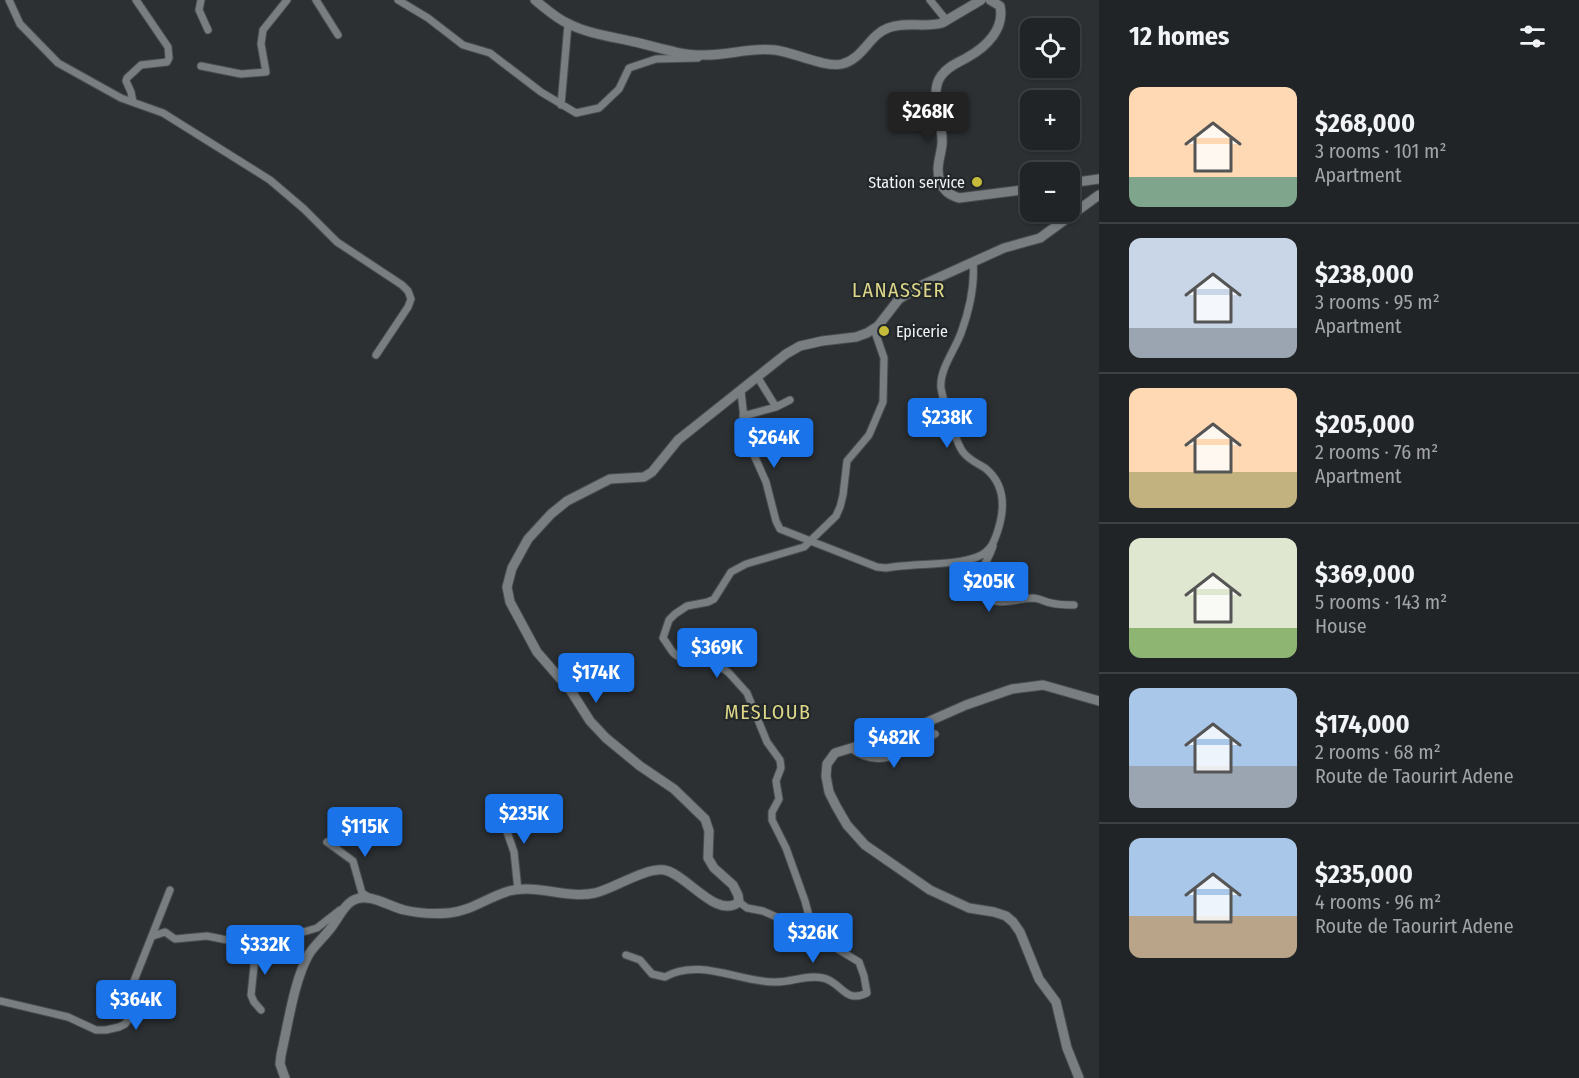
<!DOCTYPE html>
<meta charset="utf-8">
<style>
:root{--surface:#212426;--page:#2d3032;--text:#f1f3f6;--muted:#a2a4a7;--line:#3e4143;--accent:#1a73e8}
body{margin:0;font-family:"Fira Sans Condensed",sans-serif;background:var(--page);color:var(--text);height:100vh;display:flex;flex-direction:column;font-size:22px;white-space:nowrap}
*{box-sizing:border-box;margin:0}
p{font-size:20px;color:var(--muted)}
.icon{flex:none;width:33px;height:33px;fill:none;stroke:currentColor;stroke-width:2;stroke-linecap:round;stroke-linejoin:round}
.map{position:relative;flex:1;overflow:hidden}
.sheet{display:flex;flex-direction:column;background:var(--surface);width:480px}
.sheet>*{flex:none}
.tools{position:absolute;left:1020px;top:18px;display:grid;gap:12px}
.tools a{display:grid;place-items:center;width:60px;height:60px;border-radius:12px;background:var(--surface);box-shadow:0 2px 4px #0004,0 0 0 2px var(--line);font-size:30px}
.price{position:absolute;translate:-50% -51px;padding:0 14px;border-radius:6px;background:var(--accent);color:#fff;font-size:20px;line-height:39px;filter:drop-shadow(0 2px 3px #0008)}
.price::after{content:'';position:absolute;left:50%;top:36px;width:18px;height:14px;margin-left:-9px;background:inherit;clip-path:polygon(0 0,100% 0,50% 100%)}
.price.selected{background:#222;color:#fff}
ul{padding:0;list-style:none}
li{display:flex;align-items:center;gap:18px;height:150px;padding:0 30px}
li+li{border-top:2px solid var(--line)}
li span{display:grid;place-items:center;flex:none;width:168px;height:120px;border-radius:12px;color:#555}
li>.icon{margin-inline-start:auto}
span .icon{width:72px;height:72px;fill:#fffc;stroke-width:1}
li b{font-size:26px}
h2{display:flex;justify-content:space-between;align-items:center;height:72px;padding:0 30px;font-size:26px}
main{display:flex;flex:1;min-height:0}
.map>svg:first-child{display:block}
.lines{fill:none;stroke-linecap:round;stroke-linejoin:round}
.street-casing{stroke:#494d4f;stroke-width:9}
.secondary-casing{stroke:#494d4f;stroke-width:11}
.street{stroke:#797e81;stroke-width:7}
.secondary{stroke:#797e81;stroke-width:9}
.poi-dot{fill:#c7bb3c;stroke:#222729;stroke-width:2}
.labels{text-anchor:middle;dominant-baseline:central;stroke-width:4.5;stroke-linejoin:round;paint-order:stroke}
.poi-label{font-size:16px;fill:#f1f3f5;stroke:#222729;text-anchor:end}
.quarter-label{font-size:20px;letter-spacing:1.5px;fill:#ded789;stroke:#222729}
</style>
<main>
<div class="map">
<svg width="1099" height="1078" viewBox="0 0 1099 1078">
<rect width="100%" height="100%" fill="#2c3033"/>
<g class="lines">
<defs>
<path id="street" d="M9 0 20 24 58 63 121 98 163 113 270 180 304 209 337 242 402 285 408 291 411 299 408 307 376 355
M201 0 199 10 208 30
M316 0 338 35
M398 0 428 18 463 45 490 53 541 92 576 113 599 108 619 89 629 68 656 59 698 58
M930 0 947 21
M201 66 241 74 266 72 261 44 263 30 287 0
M133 102 131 92 126 81 127 78 141 65 167 62 169 58 168 47 136 0
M561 105 568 24
M758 378 776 407 790 400
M741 391 746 437 766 482 776 521 780 529 877 567 886 568C913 563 954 566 977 557 990 552 994 543 998 530 1005 508 1005 484 985 468 977 463 969 460 963 452 956 443 943 400 941 388 939 370 955 350 961 333 969 311 975 285 973 262
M743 416 776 407
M993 546C988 562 977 572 977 589 992 610 1012 599 1033 598 1039 598 1045 602 1051 603 1059 605 1066 605 1074 605
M851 748C880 772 909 749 935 734
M493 819 499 825 505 826 514 852 518 890
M327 842 353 861 362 893 370 898
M814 935 805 901 786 848 772 820V812L779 799 776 781 781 768 780 760 767 742 747 693 729 673 721 667 720 662C708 663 679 662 672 651 668 646 667 643 663 638L669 620 675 614 687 606 708 602 714 599 731 572 746 564 804 547 836 516 840 507 843 495 847 461 869 435 883 402 884 358 874 329
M153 936 165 932 175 939 207 936 262 947 276 940 317 928 340 910
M256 947 251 995 254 1002 261 1010
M626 955 640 960 652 974 665 977C698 958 738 981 773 982 791 983 806 974 823 978 842 982 844 1004 867 993L864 976 859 962 808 931 763 911 747 908 739 902
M0 1001 68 1017 96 1030H106L119 1027 125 1024 129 1019 127 1003 130 991 170 890"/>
<path id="secondary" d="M535 0C545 8 557 19 569 24 589 34 613 37 635 42 657 47 679 55 702 55 726 56 751 47 775 50 793 52 826 68 842 64 863 59 869 35 888 28 905 21 924 28 942 23L981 0
M990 0 1000 6C1005 29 986 47 968 57 958 63 948 66 941 76 928 94 944 123 942 144 941 156 935 168 940 181 943 191 950 195 959 198L1030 189
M1070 183 1099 179
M285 1078 280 1064 281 1055C288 1025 294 980 309 954 317 942 328 934 335 922 340 915 344 906 352 901 367 891 388 906 404 910 417 913 436 914 449 913 471 911 488 897 509 891 538 884 566 899 595 893 615 888 644 868 664 870 686 873 716 920 739 902L738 895 733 885 714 868 708 858 709 831 705 819 674 789 640 766 606 738 590 721 571 691 537 652 510 602 507 587 512 568 528 539 551 514 567 501 610 479 644 477 652 472 678 440 786 354 800 346 822 341 856 337 867 333 878 326 899 299 922 285 1004 248 1040 238 1099 195
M1079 1078 1067 1048 1056 1002 1039 979 1020 932 1013 922 1006 916 994 912 969 908 930 890 865 845 847 825 836 806 829 792 826 776 827 764 835 753 907 731 966 705 1012 689 1043 685 1099 701"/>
</defs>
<use href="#street" class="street-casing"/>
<use href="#secondary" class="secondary-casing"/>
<use href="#street" class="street"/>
<use href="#secondary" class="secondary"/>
</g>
<g class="poi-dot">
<circle cx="977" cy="182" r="6"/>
<circle cx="884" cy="331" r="6"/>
</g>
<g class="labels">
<g class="poi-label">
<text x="965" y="182">Station service</text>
<text x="896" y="331" text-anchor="start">Epicerie</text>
</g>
<g class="quarter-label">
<text x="899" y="290">LANASSER</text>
<text x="768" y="712">MESLOUB</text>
</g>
</g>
</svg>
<div class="tools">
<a><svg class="icon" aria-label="locate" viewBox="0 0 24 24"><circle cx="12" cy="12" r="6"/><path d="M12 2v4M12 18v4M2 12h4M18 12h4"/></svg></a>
<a>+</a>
<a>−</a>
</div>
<b class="price selected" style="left:928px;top:143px">$268K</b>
<b class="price" style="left:947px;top:449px">$238K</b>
<b class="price" style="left:774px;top:469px">$264K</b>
<b class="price" style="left:989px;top:613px">$205K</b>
<b class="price" style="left:717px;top:679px">$369K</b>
<b class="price" style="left:596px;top:704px">$174K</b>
<b class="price" style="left:894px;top:769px">$482K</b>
<b class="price" style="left:524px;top:845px">$235K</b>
<b class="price" style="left:365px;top:858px">$115K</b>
<b class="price" style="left:813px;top:964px">$326K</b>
<b class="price" style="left:265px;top:976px">$332K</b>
<b class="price" style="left:136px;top:1031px">$364K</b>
</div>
<section class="sheet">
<h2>12 homes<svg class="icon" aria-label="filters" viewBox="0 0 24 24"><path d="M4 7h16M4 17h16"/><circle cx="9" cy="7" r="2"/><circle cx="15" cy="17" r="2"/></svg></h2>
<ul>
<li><span style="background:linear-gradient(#ffd9b3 75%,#7fa58c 0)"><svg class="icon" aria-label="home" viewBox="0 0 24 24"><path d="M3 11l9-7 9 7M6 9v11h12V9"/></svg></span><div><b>$268,000</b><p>3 rooms · 101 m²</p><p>Apartment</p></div></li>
<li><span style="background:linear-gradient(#c9d6e8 75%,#9aa5b1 0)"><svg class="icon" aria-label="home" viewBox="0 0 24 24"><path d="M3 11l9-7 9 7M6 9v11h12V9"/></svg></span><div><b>$238,000</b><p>3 rooms · 95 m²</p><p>Apartment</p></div></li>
<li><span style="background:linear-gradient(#ffd9b3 70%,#c2b280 0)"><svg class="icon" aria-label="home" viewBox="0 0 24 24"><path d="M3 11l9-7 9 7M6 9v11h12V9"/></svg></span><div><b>$205,000</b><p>2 rooms · 76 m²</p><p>Apartment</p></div></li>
<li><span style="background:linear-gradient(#dfe7d0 75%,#8fb573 0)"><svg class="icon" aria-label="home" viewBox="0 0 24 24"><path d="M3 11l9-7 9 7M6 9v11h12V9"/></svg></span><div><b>$369,000</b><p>5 rooms · 143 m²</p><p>House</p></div></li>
<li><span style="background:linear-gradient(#a9c7e8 65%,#9aa5b1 0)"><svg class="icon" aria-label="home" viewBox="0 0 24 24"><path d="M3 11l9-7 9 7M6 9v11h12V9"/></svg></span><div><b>$174,000</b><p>2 rooms · 68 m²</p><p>Route de Taourirt Adene</p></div></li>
<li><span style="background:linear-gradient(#a9c7e8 65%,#b9a48a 0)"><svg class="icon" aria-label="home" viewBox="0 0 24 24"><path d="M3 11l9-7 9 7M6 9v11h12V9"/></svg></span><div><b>$235,000</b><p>4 rooms · 96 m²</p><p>Route de Taourirt Adene</p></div></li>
</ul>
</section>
</main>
